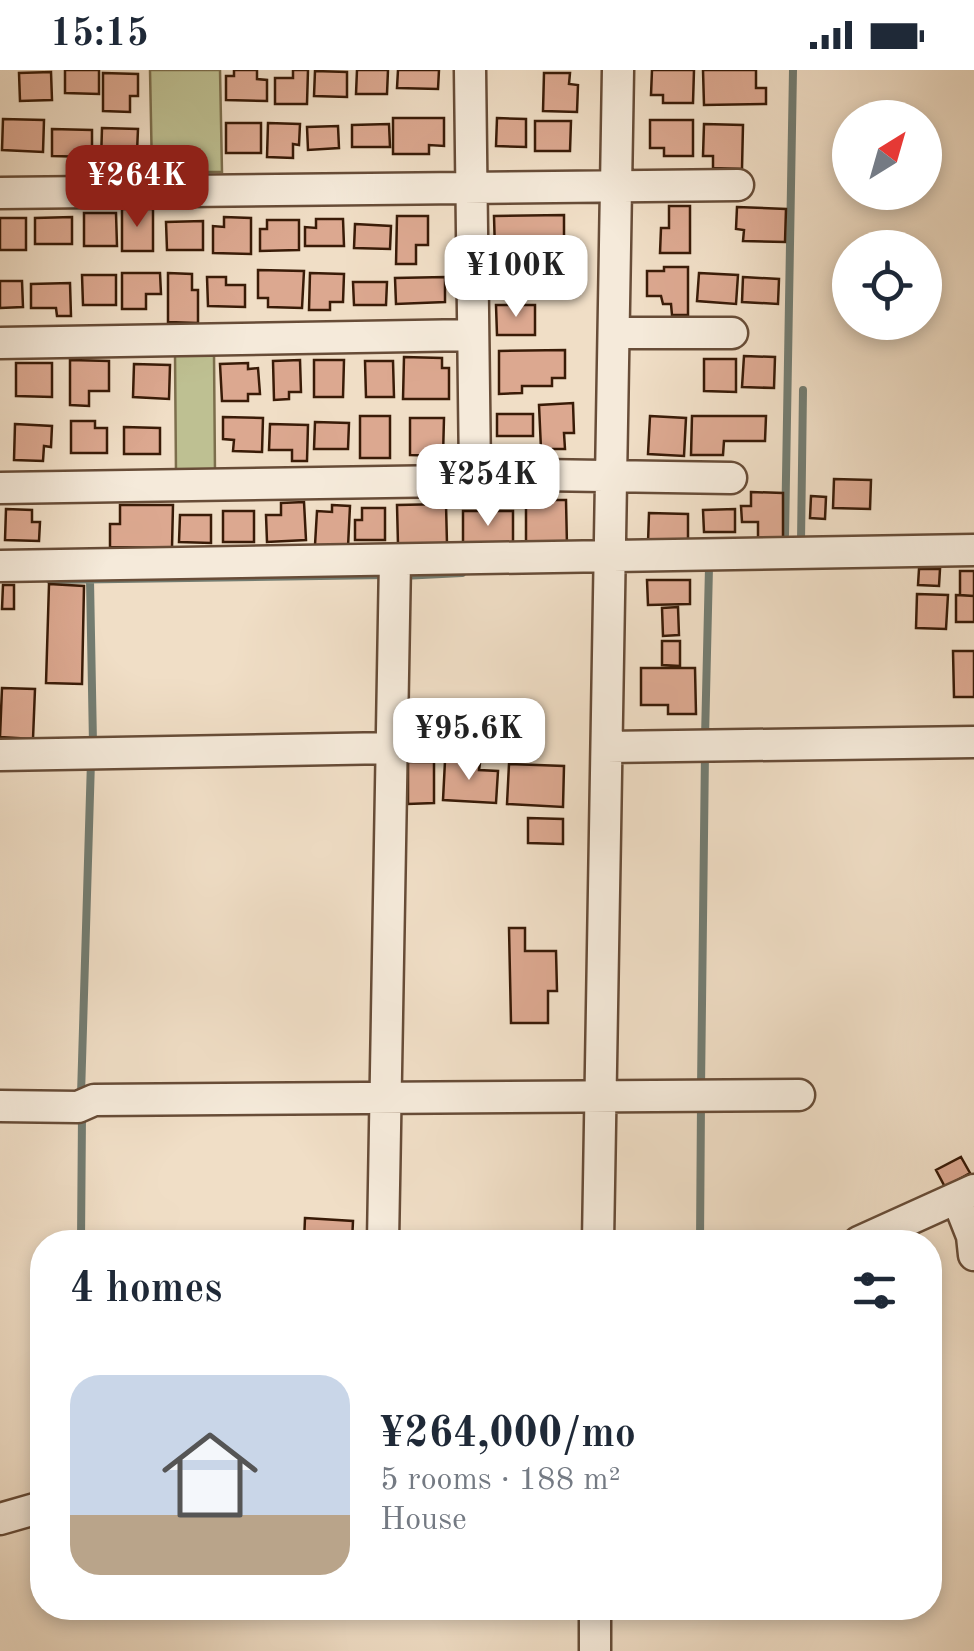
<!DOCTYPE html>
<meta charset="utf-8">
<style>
:root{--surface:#fff;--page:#f6f6f7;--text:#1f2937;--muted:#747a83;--line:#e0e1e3;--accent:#8f2418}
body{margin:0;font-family:"Old Standard TT",serif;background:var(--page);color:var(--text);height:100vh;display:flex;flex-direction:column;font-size:38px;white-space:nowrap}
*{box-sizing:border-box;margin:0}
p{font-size:32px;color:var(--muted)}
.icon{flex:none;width:55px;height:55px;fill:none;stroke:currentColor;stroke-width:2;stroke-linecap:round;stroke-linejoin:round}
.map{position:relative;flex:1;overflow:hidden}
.drawer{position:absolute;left:30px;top:1160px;width:912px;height:390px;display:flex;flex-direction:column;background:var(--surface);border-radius:40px;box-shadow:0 5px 15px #0003}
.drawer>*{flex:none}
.needle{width:65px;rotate:37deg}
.tools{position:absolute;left:832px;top:30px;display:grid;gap:20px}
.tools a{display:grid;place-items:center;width:110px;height:110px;border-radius:50%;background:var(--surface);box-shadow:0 5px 15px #0003;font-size:50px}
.price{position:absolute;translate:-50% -85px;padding:0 22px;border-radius:20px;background:#fff;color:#222;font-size:32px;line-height:65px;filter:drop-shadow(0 2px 5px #0008)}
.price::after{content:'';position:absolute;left:50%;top:60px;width:30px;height:22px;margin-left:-15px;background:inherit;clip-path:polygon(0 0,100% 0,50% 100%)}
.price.on{background:var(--accent);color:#fff}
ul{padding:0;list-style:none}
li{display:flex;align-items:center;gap:30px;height:250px;padding:0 40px}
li+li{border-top:2px solid var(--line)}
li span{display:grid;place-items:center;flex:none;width:280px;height:200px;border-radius:30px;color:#555}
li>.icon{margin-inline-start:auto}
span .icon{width:120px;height:120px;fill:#fffc;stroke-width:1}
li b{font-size:42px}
h2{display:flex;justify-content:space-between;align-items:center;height:120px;padding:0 40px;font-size:42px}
.status{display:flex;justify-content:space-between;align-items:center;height:70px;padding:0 50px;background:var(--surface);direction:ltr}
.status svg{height:28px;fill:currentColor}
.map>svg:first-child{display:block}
.green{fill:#bec092;stroke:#7c6e4c;stroke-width:2.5}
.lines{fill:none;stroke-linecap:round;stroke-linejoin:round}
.stream{stroke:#737c71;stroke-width:8}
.building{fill:#dca890;stroke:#391b07;stroke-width:2.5}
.minor-casing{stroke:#674c37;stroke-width:35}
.minor{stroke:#f5eada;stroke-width:30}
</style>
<div class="status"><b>15:15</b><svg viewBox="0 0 49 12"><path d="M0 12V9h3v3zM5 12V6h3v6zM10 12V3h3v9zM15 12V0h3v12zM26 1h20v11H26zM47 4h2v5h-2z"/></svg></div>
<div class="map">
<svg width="974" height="1581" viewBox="0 0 974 1581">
<rect width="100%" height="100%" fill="#f0dec6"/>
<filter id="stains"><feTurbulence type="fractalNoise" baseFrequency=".002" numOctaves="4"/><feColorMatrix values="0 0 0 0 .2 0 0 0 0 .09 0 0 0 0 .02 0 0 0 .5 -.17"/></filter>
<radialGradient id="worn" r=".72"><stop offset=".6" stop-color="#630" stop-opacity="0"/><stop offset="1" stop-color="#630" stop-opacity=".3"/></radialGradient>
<path class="green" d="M150 0H220L222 102H152Z
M175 284H214L215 403 176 404Z"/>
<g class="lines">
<path class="stream" d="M785 465 793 0
M801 472 803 320
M402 506 462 503
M50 510 386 505
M90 510 93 674
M705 668 709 497H714
M701 1018 705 682
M81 1025 91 691
M81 1172 82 1044
M700 1172 701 1032
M828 1172 853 1162"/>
</g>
<path class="building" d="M65 0H99V24L65 23Z
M234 0H257V9L267 10V31L226 30V6H234Z
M293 0H308L307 34H275V8H293Z
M357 0H388L387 24H356Z
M398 0H439L438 19 397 18Z
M652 0H694L693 33H663V25H651Z
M703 0H756V18H766V34L704 35Z
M315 1 347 2V27L314 26Z
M51 2 52 30 20 31 19 3Z
M103 3 138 4V26H130V42L103 41Z
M544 3H570L569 14 578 15 577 42 543 41Z
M393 48H444V76L429 75V84H393Z
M497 48 526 49V77L496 76Z
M3 49 44 50 43 82 2 80Z
M650 50H693V86H664V78H650Z
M535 51H571L570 81H535Z
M226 53H261V83H226Z
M268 53 300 54 299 75 293 74V88L267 87Z
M389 54 390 77H352V55Z
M704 54 743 55 742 99 713 98V86H703Z
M338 56 339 78 308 80 307 57Z
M102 58 138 59 137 82 125 81V92L101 91Z
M52 59 92 60V87L52 86Z
M669 136H690V183H660L661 158H669Z
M737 137 786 139 785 172 743 171 744 160 736 159Z
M122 139H153V181H122Z
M84 143H116L117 176H84Z
M564 145V179L495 181 494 146Z
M397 146H428V175H416V194H396Z
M72 147V174H35V148Z
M224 147 251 148V184L213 183V156L224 157Z
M0 148H26V180H0Z
M316 149H343L344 176H305V157L316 158Z
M267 150H299V180L260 181V159H267Z
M203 151V180H167L166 152Z
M355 154 391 156 390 179 354 178Z
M664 197H688V245H672L671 234H663L661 226H647V201H664Z
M258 200 304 201 302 238 268 237V228H258Z
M122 203H160L161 224H146V239H122Z
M168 203 192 204V220H198V253L168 252Z
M310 203 344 204 343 232H330V240H309Z
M699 203 738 205 736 234 697 231Z
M82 205H116V235H83Z
M207 207H226V215H245V237L208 236Z
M445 207V232L396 234 395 208Z
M743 207 779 209 778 234 742 232Z
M0 211H22L23 237 0 238Z
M353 212H387L386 235H354Z
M70 213 71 246H57L56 238H31V214Z
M496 235H535V265H497Z
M565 280V308H552V316H522V323L499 324V281Z
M744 286 775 287 774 318 742 317Z
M404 287 442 288V298H449V329H403Z
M704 289H736V322L704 321Z
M70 290 109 291V321H89V336L70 335Z
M300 290 301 322H289V329L274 330 273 291Z
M314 290H344L343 327H314Z
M365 291H393L394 327H366Z
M16 293H52V327L16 326Z
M248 293V299L258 298 260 324H248V331H222L220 294Z
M134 294 170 295 169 329 133 327Z
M573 333 574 363H564L565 379H541L539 335Z
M497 344H533V366H497Z
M360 346H390V388H360Z
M650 346 686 348 684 386 648 384Z
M692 346H766L765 371H724L723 385H691Z
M223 347 263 348 262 382 233 381 234 370 223 369Z
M410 348H444L443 386 410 385Z
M71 351H95V358H107V383H71Z
M315 352 349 353 348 379H314Z
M15 354 52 356 51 377 44 376 43 391 14 390Z
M270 354 308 355 307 391H292V380H269Z
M124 357 160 358V384H124Z
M834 409 871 410 870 439 833 438Z
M751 422 783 423V467L758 468V452H742L741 436H751Z
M811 426 826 427 825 449 810 448Z
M526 430H566L567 476H526Z
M304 432 306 470 267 472 266 445H281V433Z
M446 434 447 474 398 475 397 435Z
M120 435H173L172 478 110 477V454H120Z
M332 435 350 436 348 477 315 475 317 441 332 442Z
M362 438H385V470H355V450H362Z
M6 439 32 440V452H40L39 471 5 470Z
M735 439V462H704L703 440Z
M223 441H254V472H223Z
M463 441H513V477L463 478Z
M649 443 688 444V474L648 473Z
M180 445H211V473L179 472Z
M919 499H940L939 516 918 515Z
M960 501H974V526L960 525Z
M647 510H690V534L648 535Z
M49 514 84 516 82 614 46 613Z
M3 515H14V539H2Z
M917 524 948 525 946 559 916 558Z
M956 525 974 526V552H956Z
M678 537 679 565 663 566 662 538Z
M662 571H680V596L662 595Z
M953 581H974V627H954Z
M641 598H695L696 644H668V635H641Z
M2 618 35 619 33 669 0 667Z
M445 691 480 693 479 700 498 701 496 733 443 730Z
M408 692H434V733L408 734Z
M509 694 564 696 563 737 507 734Z
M528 748 563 749V774L528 773Z
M509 858H525V881H556L557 921H548V953H511Z
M961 1087 970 1103 945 1117 936 1100Z
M305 1148 353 1151 352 1172H304Z"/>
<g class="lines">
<defs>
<path id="minor" d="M470 0 475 404
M0 123 738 115
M614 263H732
M0 273 473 265
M0 418 451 411 475 404 731 408
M0 496 974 480
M607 677 974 672
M0 685 392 678
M0 1036 78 1037 94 1030 799 1025
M957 1128 972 1166 974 1185
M383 1172 395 490
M598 1172 618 0
M859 1172 974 1120
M0 1449 42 1437
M595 1581V1538"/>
</defs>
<use href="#minor" class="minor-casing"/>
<use href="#minor" class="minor"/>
</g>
<rect width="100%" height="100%" filter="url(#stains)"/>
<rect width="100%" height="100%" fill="url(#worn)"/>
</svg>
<div class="tools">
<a><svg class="needle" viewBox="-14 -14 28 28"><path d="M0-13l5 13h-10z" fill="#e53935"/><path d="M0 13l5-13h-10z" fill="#747a83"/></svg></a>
<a><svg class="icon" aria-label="locate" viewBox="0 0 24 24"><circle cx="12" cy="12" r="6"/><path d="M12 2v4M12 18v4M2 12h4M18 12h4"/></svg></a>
</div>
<b class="price on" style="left:137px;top:160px">¥264K</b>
<b class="price" style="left:516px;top:250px">¥100K</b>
<b class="price" style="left:488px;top:459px">¥254K</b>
<b class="price" style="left:469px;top:713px">¥95.6K</b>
<section class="drawer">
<h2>4 homes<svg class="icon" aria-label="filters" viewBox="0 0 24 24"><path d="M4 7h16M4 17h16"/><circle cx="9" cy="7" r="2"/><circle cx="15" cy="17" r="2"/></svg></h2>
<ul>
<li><span style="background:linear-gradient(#c9d6e8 70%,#b9a48a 0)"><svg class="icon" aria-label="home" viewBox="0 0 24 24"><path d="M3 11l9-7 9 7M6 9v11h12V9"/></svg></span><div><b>¥264,000/mo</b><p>5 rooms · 188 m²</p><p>House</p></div></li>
</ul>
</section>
</div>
